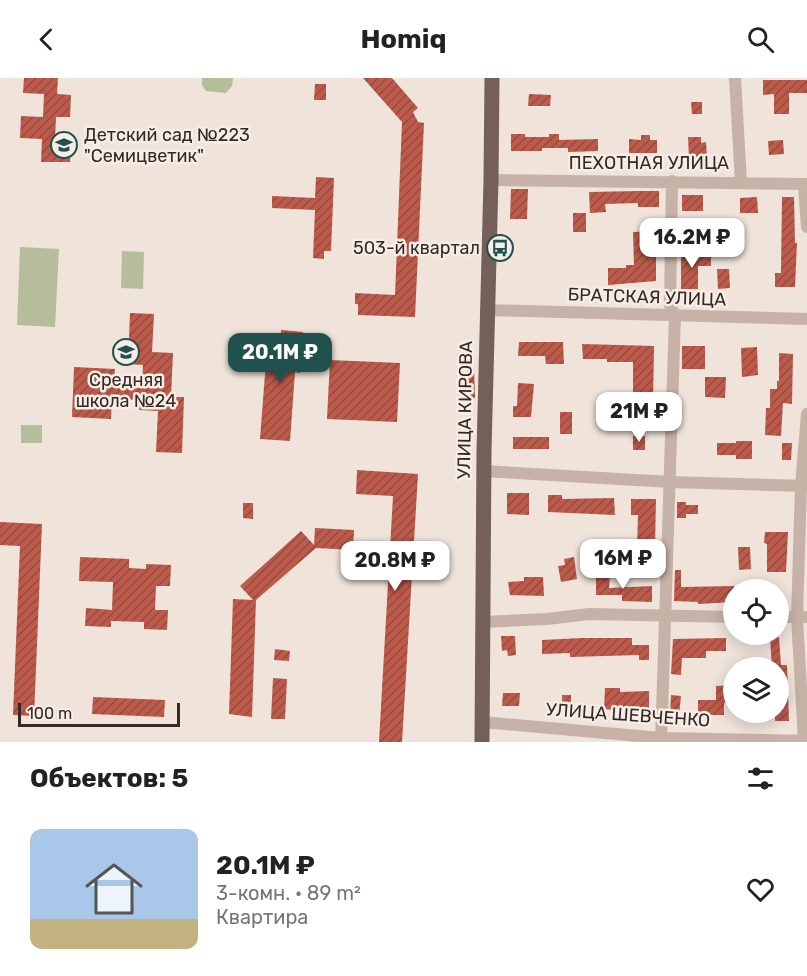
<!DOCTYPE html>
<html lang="ru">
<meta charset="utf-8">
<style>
:root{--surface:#fff;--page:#f2f2f2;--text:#222;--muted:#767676;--line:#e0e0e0;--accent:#20514f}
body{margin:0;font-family:Rubik,sans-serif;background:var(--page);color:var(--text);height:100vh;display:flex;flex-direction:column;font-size:22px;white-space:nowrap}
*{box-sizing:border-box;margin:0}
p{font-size:20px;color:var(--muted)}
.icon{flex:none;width:33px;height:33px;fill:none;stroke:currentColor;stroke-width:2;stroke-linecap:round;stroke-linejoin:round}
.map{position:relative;height:664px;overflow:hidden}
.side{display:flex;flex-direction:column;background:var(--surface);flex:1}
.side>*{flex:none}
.fabs{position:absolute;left:723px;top:501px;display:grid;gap:12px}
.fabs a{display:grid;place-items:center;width:66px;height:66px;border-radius:50%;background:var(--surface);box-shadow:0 3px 15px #0003;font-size:30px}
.scale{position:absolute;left:18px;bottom:15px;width:162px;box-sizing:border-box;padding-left:6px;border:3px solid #332927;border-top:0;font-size:16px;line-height:21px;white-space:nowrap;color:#332927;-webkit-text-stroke:4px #f7ede5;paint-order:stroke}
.price{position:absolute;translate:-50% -51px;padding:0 14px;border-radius:12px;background:#fff;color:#222;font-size:20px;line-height:39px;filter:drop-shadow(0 2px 3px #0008)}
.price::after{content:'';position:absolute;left:50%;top:36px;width:18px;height:14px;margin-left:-9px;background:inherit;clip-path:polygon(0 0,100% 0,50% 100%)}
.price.current{background:var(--accent);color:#fff}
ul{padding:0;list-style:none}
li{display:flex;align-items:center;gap:18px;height:150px;padding:0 30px}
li+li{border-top:2px solid var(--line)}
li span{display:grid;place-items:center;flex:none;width:168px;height:120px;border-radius:12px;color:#555}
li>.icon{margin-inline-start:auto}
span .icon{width:72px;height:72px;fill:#fffc;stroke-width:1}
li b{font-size:26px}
h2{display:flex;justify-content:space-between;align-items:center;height:72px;padding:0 30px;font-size:26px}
header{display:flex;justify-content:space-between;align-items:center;height:78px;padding:0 30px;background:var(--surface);font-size:27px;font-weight:700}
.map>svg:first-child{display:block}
.grass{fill:#b5bd9b}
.building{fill:url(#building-hatch)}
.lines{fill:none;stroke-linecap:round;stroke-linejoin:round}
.minor{stroke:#c6b2a7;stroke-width:12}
.major{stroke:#745f59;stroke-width:15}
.labels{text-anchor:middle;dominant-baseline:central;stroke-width:5;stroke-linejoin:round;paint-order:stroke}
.poi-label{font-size:18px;fill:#332927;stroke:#f7ede5;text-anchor:start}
.street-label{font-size:18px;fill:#332927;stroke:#f7ede5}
</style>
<header><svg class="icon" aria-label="back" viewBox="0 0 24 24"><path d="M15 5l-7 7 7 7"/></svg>Homiq<svg class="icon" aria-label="search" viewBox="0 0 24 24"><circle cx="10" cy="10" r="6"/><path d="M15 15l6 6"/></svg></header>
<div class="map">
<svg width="807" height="664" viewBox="0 0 807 664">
<defs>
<pattern id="building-hatch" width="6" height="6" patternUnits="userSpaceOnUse" patternTransform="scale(1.5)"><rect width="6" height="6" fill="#bc5a4b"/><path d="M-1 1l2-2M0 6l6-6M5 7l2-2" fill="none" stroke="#994a3e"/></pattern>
</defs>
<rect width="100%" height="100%" fill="#efe3da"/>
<path class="grass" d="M202 0H233L232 8 226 15 206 13 202 7Z
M20 169 59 171 55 249 17 247Z
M122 173 144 174 143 211 121 210Z
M21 347H42V365H21Z"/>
<path class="building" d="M24 0H58L57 16 71 17 70 39H56L55 61 71 62 70 84H41L42 61 20 60 21 38 43 39 44 16 23 15Z
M363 0H392L418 30 413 34 418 44 424 45 415 239 358 237V226H355V215L395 217 402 44Z
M763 2H807V15H789V36H774V16L763 17Z
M315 6H326V22H314Z
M529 16 551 17 550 28H528Z
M691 24H702V36H692Z
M511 56H525V59H549V56H559V62L598 61V73L568 74V70H542V73H511Z
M641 57H650V62H657V75H629V61L641 62Z
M688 59H701V65L706 64 707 79 689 80Z
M783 62 784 76 769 77 768 63Z
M316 99 334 100 331 173H324V181L313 180 315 132 272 130V118L315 120Z
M511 111H528L527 141H510Z
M637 113H659V129H638V125L605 126 606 134 590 135 589 114Z
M682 117H703V133H682Z
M757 119 758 135H740V120Z
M782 119H794L795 165H797L795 209H775V195H781Z
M573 135H586V154H573Z
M660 153V172H656V203L608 207V190H626V187H634L633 154Z
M681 176 711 177V188H698V211H681Z
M717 191H729L730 210 718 211Z
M130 235 154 236 152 274 173 275 171 319H184L182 375 156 374 158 333 139 332 140 322 112 321 111 341 72 339 74 289 115 291 114 309 142 310 143 287 128 286Z
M281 252 303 254 300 295 295 294 290 363 260 361 268 257 281 258Z
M519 264H563L564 286H546L545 278H518Z
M582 266 654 268 653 324H633V284H607V281H583Z
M682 268H705V291H682Z
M757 269 758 297 742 299 741 270Z
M779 275 793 276 792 326 783 325 781 358 765 357 766 330H770V311H777V303H779Z
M330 282 400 285 397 344 327 341Z
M467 290H474L475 320H466Z
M705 299H726L725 320 705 319Z
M518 305 534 306 531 339H513V328H517Z
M560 334H572V356H560Z
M633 358H645V372H633Z
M513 359H549V371H513Z
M736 363H752V381H736V377H717V365H736Z
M782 365H792L791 382H782Z
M357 392 418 396 402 664H379L393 418 356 416Z
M507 415H529V437L507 436Z
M548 417H562V421L614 420 615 437 548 434Z
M631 421H656L655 469 637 468 638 437H631Z
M677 424H686V427H698V436H686V440H677Z
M243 425H253V441L243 440Z
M0 444 42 446 34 638 13 637 20 468 0 467Z
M315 450 354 452 353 472 316 470 256 522 252 639 229 636 233 521 253 522 240 508 301 453 314 467Z
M765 454H788L786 494H767V466L764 465Z
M738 469H750L751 491 739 492Z
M80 479 129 481V490L146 491V486L171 487 170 508H156L155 532H168L167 552 144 551V544L111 543V549L85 548 86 530 112 532 113 504 79 503Z
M574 479 577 501 561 504 558 488 565 487 564 481Z
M675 492H681V509L734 508V524L698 526V524L674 523Z
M596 496H610L609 510 652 508V524L622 523V517H596Z
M524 499H543L544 518 510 517 508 504 524 503Z
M501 558H515L516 577 508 578 507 572 502 573Z
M779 559 781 587H787L789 643H775V634H778V590H772L770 560Z
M582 560H632V567H649V582H639V577L570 579V575L542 576V562Z
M726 560V573H706V580H682L681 597 671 596 673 561Z
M275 571 290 573 289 583 274 582Z
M273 600 287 601 285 641H271Z
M733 607 734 624 724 625V637H698V622H716V608Z
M605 610H620V614L649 613V635L604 631Z
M503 615H520L519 628H502Z
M562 617H571V632H562Z
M671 617 681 618 679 638 670 637Z
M93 619 165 622 164 639 92 636Z"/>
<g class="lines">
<path class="minor" d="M735 0 741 104
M491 102 807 106
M804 106 807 149
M486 232 807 241
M483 393 670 404 807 408
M778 539H807
M482 544 547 541 589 536 734 539
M482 644 661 660 807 663
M661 664 675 238 670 227 672 103
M804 664 797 539 801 407 807 336"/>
<path class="major" d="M482 664 484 373 491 102 492 0"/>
</g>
<defs>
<symbol id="school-ring" viewBox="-11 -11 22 22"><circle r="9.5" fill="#f7ede5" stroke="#20514f" stroke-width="1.5"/><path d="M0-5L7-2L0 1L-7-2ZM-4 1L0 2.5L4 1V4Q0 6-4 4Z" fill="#20514f"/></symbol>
<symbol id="bus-ring" viewBox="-11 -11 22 22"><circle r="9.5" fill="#f7ede5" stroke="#20514f" stroke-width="1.5"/><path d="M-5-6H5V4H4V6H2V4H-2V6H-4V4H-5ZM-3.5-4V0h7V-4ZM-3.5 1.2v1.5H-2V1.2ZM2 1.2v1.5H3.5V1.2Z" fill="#20514f"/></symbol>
</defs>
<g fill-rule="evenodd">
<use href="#school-ring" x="49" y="52" width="30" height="30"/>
<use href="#bus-ring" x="485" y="155" width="30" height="30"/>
<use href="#school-ring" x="111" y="259" width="30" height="30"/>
</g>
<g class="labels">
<g class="poi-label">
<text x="84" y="57">Детский сад №223<tspan x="84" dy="21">"Семицветик"</tspan></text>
<text x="480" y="170" text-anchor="end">503-й квартал</text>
<text x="126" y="302" text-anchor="middle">Средняя<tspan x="126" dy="21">школа №24</tspan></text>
</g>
<g class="street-label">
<text x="649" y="85">ПЕХОТНАЯ УЛИЦА</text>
<text transform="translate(647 219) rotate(2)">БРАТСКАЯ УЛИЦА</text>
<text transform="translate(465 332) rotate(-89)">УЛИЦА КИРОВА</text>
<text transform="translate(628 637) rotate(4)">УЛИЦА ШЕВЧЕНКО</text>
</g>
</g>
</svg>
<div class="fabs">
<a><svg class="icon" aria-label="locate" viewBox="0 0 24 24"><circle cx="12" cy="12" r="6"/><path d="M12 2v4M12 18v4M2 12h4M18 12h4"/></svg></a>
<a><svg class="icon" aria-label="layers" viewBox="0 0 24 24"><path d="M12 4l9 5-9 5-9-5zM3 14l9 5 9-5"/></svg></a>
</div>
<div class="scale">100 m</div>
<b class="price" style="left:692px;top:191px">16.2M ₽</b>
<b class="price current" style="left:280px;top:306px">20.1M ₽</b>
<b class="price" style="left:639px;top:365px">21M ₽</b>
<b class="price" style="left:623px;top:512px">16M ₽</b>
<b class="price" style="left:395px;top:514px">20.8M ₽</b>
</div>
<section class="side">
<h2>Объектов: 5<svg class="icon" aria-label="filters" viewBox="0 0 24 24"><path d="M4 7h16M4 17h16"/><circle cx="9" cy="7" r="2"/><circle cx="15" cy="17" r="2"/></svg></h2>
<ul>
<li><span style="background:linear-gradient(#a9c7e8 75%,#c2b280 0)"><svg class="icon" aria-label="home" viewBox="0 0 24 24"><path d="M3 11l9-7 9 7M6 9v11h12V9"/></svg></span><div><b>20.1M ₽</b><p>3-комн. · 89 m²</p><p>Квартира</p></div><svg class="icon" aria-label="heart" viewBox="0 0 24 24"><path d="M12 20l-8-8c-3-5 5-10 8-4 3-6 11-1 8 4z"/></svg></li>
</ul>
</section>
